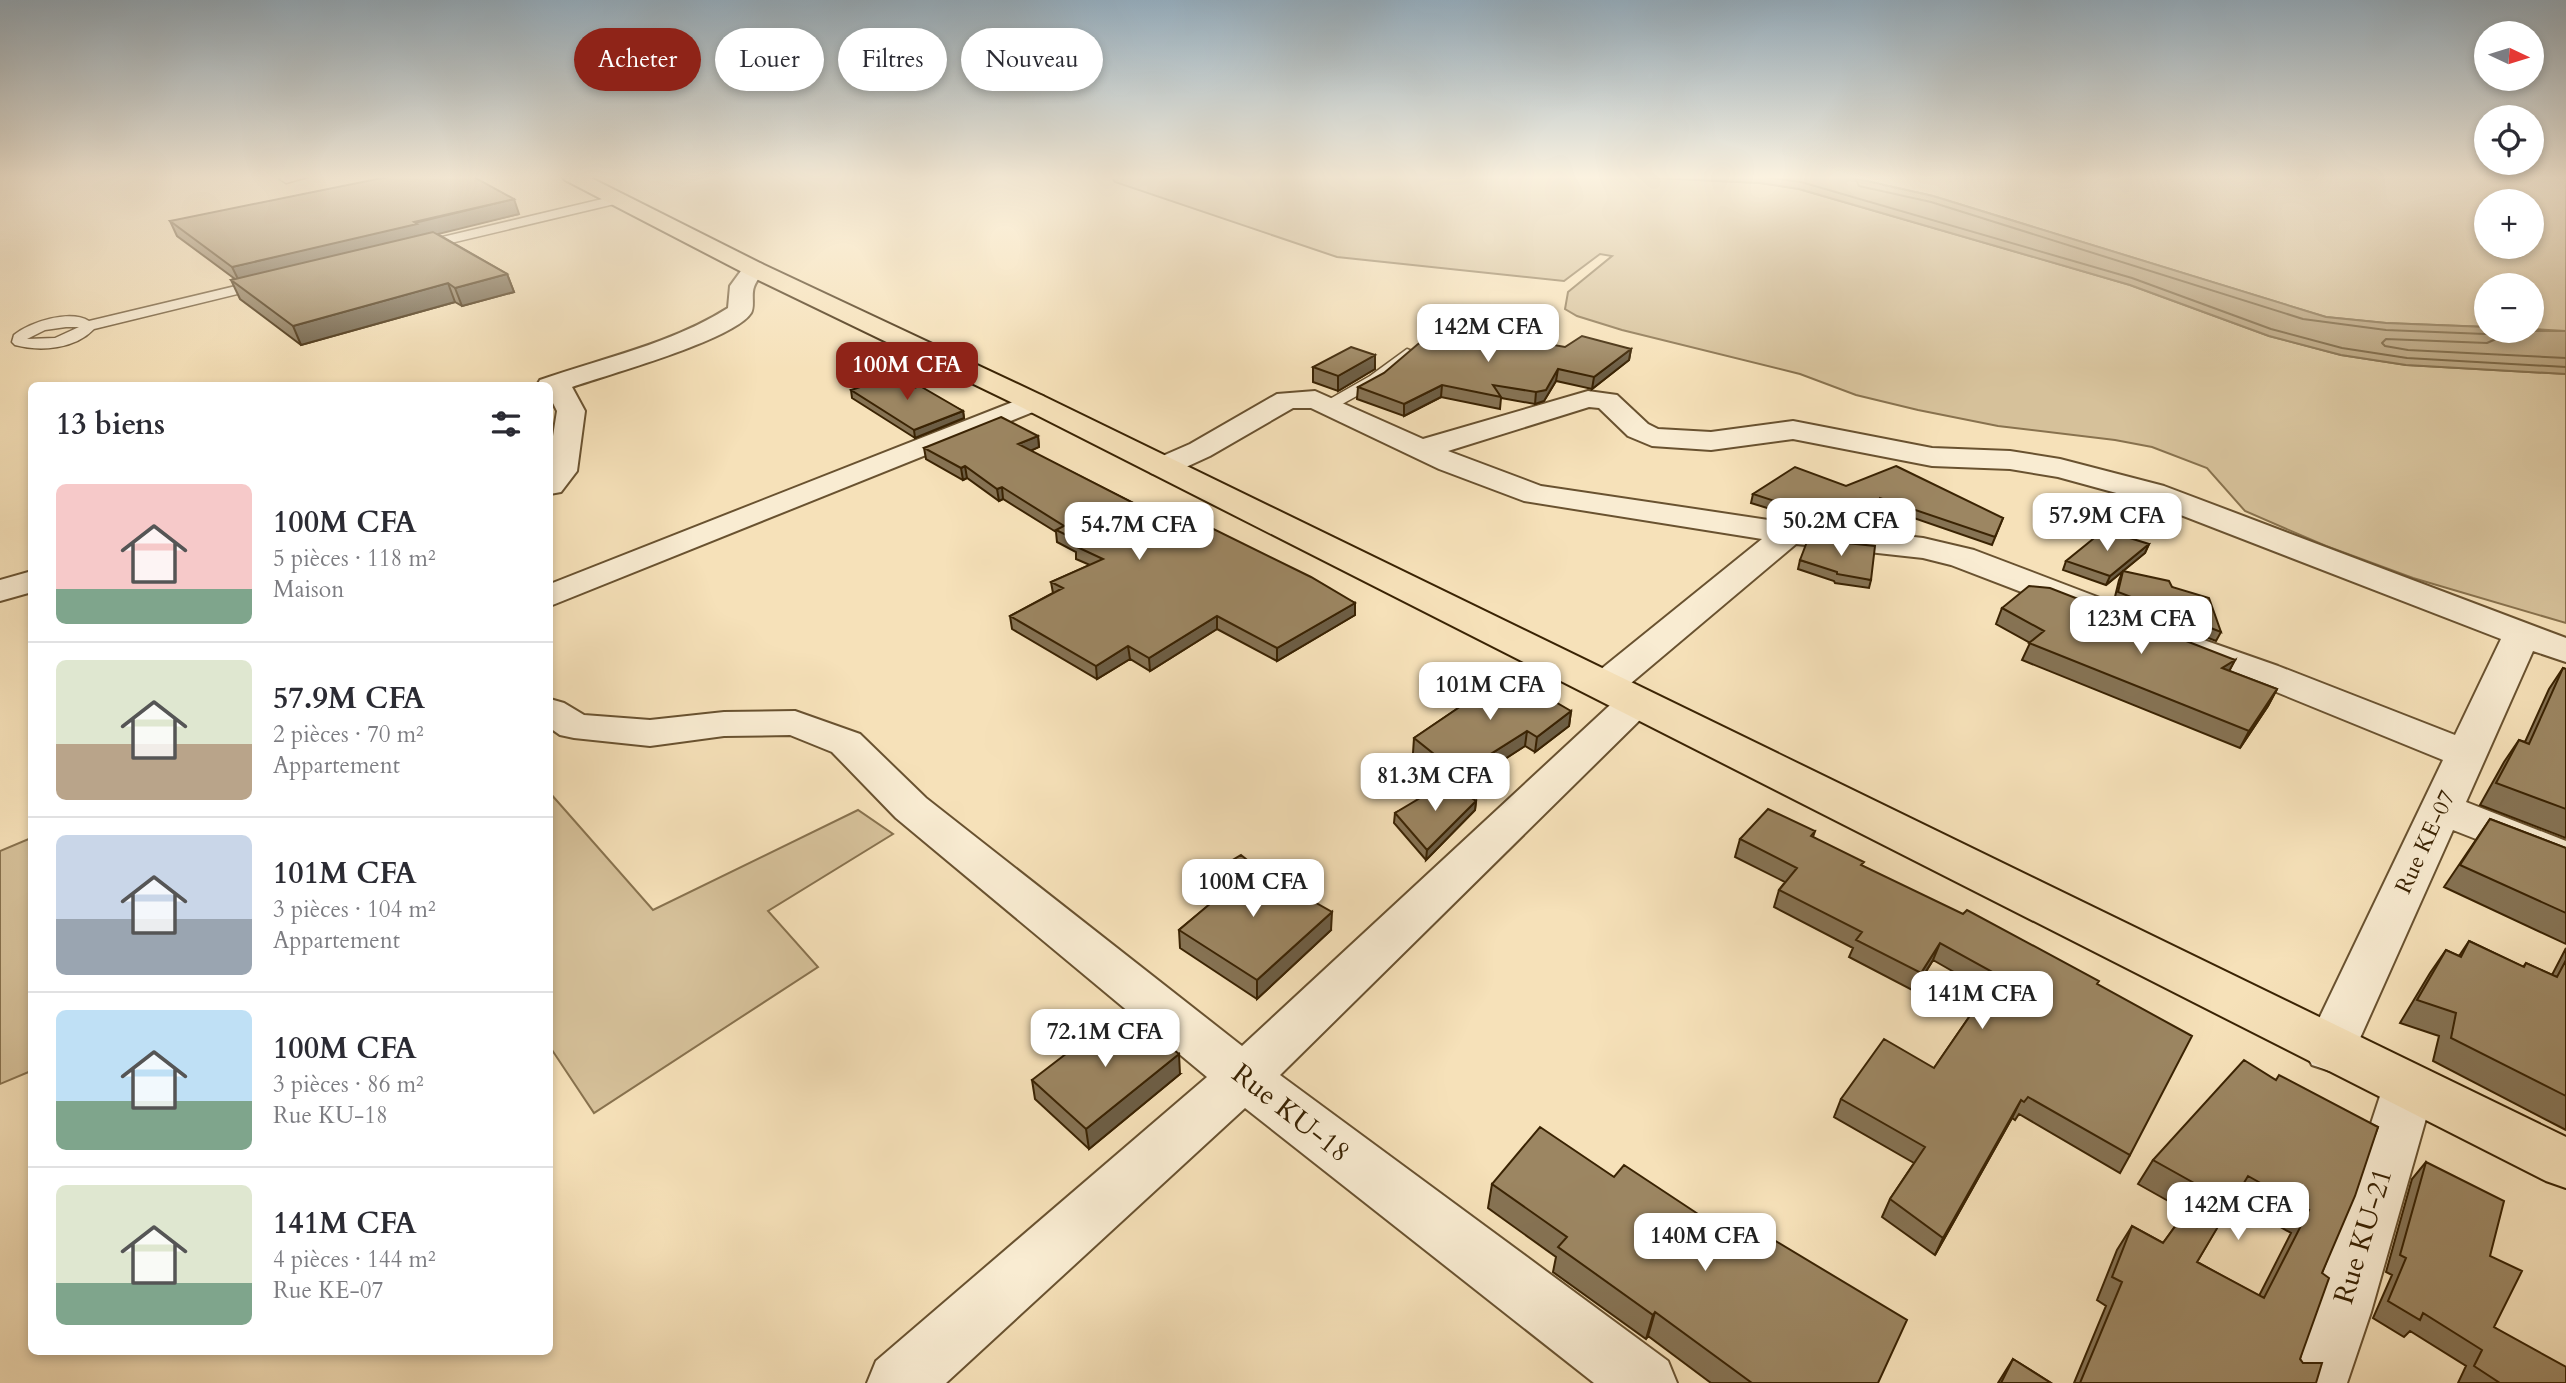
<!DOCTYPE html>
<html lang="fr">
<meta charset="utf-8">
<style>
:root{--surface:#fff;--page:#f7f7f7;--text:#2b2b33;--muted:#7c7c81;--line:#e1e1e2;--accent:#8f2418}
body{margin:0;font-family:Cardo,serif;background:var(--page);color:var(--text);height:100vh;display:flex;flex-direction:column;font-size:26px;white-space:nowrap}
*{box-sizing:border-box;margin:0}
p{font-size:23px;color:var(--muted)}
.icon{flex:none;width:38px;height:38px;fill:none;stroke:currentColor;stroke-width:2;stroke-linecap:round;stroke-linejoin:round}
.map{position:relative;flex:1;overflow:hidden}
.panel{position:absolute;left:28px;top:382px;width:525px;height:973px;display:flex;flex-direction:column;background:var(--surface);border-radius:10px;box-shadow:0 4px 10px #0003}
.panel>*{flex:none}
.banner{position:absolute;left:574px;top:28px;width:665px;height:63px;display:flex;gap:14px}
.needle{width:46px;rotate:94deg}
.fabs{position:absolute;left:2474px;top:21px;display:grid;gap:14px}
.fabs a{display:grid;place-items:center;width:70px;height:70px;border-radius:50%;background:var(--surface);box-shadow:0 4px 10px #0003;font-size:35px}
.price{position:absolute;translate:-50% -60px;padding:0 16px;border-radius:14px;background:#fff;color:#222;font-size:23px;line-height:46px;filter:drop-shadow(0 2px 4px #0008)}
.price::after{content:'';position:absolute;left:50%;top:42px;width:21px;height:16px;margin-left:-10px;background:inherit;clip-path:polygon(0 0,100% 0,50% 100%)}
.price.on{background:var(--accent);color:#fff}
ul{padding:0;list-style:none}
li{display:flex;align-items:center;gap:21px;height:175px;padding:0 28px}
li+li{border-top:2px solid var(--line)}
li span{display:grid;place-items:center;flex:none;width:196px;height:140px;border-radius:10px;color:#555}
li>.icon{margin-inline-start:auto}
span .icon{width:84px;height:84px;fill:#fffc;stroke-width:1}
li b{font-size:30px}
h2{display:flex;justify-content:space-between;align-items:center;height:84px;padding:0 28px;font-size:30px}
.tag{padding:0 24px;border-radius:32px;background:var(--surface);box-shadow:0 4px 10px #0003;font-size:24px;line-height:63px}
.tag.on{background:var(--accent);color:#fff}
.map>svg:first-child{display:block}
.green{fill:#d6c19a;stroke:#88724e;stroke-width:2;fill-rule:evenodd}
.water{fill:#b6a07b;stroke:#846e4b;stroke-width:2}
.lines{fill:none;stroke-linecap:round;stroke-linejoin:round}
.shore{stroke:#78623f;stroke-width:2}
.lane-casing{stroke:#695230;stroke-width:3}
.street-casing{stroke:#695230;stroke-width:4}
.highway-casing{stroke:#3a2303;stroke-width:4}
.lane{fill:#f9ecd2;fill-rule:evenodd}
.street{fill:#f9ecd2;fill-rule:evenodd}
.highway{fill:#f6e1b9;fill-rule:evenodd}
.wall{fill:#867354;stroke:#3a2303;stroke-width:2;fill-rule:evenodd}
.shaded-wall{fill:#6d5e45;stroke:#3a2303;stroke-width:2}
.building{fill:#9c8662;stroke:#3a2303;stroke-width:2;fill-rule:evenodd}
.labels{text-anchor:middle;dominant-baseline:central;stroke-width:5;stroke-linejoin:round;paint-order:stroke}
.street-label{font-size:23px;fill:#3a2303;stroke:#f9ecd2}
.near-street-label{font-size:28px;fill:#3a2303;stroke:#f9ecd2}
</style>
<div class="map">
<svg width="2566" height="1383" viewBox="0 0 2566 1383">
<rect width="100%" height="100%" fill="#f6e1b9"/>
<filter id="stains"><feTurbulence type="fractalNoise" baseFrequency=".00286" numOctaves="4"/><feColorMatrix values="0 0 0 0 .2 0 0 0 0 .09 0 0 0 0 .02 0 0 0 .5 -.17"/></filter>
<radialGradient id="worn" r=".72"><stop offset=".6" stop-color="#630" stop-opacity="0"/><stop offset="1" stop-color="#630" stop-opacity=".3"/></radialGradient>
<path class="green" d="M1111 176H1616L1760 183 1799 189 2130 285 2269 336 2341 355 2406 365 2566 374V623L2413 578 2326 546 2245 511 2207 468 2152 447 2115 440 1998 426 1918 410 1856 395 1800 374 1622 330 1577 316 1565 309 1568 292 1612 256 1600 254 1564 281 1337 257 1115 182Z
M1844 176H2566V331L2532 329V285H2487V327L2386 323 2326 317 1933 196ZM2487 201H2532V247H2487Z
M550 793 653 910 858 810 893 834 768 911 818 967 594 1113 550 1047Z
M31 838V1071L0 1084V851Z"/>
<path class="water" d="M1616 176H1844L1933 196 2326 317 2386 323 2487 327V331H2566V374L2406 365 2341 355 2269 336 2130 285 1799 189 1760 183Z"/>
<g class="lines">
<path class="shore" d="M1754 176 1801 182 2132 278 2271 329 2342 348 2407 358 2566 367
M1854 176 1859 186 1931 202 2303 319 2386 330 2485 334 2492 331
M2502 331 2496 339 2487 343 2386 339 2382 343 2385 346 2408 350 2566 358"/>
<defs>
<path id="lane" d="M285 176H311L286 183 280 179Z
M619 195 623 196V202L417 251 410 247 417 243Z
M265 279 270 280V286L94 329C75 349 41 352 15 345L12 342 14 335C30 322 70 309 89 321ZM66 327H79L55 338 27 339 45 330Z
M1407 349 1412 351 1415 354 1412 357 1382 382 1335 408 1329 409 1321 404 1370 376Z"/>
<path id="street" d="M754 262 762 264 766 269C762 274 756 281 754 287 751 295 755 306 751 313 734 340 606 375 572 387L585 411 577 471 561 492 550 494V455L557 411 550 397V385H537L540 380C603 358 671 344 728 308L730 286 746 264Z
M1315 391 1423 439 1588 391 1617 395 1648 424 1658 429 1711 432 1793 421 1932 448 2010 451 2060 459 2164 486 2566 638V662L2533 651 2466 802 2566 841V874L2453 830 2348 1065 2330 1071 2312 1065 2304 1050 2443 760 2252 682 2172 654 2167 646 2172 638 2185 635 2198 638 2278 666 2455 735 2501 639 2142 500 2058 477 2010 469 1932 466 1793 439 1711 450 1652 446 1628 436 1599 408 1589 407 1448 451 1541 486 1789 523 1923 538 1974 550 2100 598 2105 606 2100 614 2087 617 1951 565 1923 558 1796 544 1618 694 1604 697 1590 694 1585 686 1590 678 1762 539 1524 501 1439 469 1311 408H1293L1210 456 1173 473 1162 476 1151 473 1147 467 1151 461 1190 444 1277 394Z
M1033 394 1043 396 1047 402 1043 408 550 606V584Z
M32 571V592L0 601V580Z
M1636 690 1650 694 1655 702 1650 710 1280 1075 1668 1361 1677 1383H1594L1245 1108 946 1383H867L876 1361 1207 1077 896 818 832 752 790 735 724 736 650 746 574 738 560 735 550 728V699L564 703 584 715 650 720 724 712 795 711 860 734 926 798 1242 1046 1622 694Z
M2409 1065 2428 1072 2435 1087 2371 1312 2347 1383H2283L2309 1312 2383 1087 2390 1072Z"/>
<path id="highway" d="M562 176H587L762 264 1043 396 2566 1137V1188L2546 1181 1023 408 746 274 565 180Z"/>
</defs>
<use href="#lane" class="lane-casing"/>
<use href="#street" class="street-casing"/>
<use href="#highway" class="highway-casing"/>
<use href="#lane" class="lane"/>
<use href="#street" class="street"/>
<use href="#highway" class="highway"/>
</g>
<path class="wall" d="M519 214 436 233 507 274 514 292 462 306 455 302 301 345 240 299 231 280 235 279 177 236 170 221Z
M1565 347 1631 349 1629 360 1592 389 1556 381 1544 401 1535 404 1501 398 1500 409 1441 397 1404 416 1357 399 1358 387Z
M1375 355V369L1338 391 1313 382V367Z
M914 388 963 411 964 418 915 438 852 398 851 390Z
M1038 436 1039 447 1030 451 1137 505 1164 515 1355 603V615L1277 661 1217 629 1150 671 1130 659 1097 679 1012 629 1010 616 1053 593 1051 582 1090 565 1076 559V552L1057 542 1056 532 1003 499 999 501 967 478 963 480 926 459 924 448Z
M1846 486 2003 518 1992 545 1879 506 1877 522 1875 530 1816 523 1751 503 1753 494Z
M2149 544 2145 553 2106 585 2063 570 2066 561Z
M1800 560 1871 580 1869 588 1835 583 1834 581 1798 569Z
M2123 571 2172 587 2221 632 2216 641 2114 601 2119 580Z
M2002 608 2235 660 2229 671 2277 689 2268 706 2240 748 2022 660 2030 643 1996 624Z
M2563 668 2566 669V838L2480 805 2504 762 2519 740 2525 742 2549 689Z
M1465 694 1571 711 1569 726 1535 752 1525 746 1458 789 1476 801 1475 810 1426 860 1394 823 1395 813 1452 785 1413 753 1414 738 1464 704Z
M2490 819 2566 848V944L2444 887Z
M1815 831 1813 837 1862 866 2097 984 2130 1155 2120 1173 2019 1114 2015 1120 2012 1118 1935 1255 1882 1217 1890 1199 1914 1163 1834 1117 1841 1099 1934 1068 1987 991 1933 960 1914 991 1849 957 1853 948 1774 907 1779 890 1785 882 1735 857 1740 839Z
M1206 876 1283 889 1331 930 1257 999 1180 948 1179 930 1214 901 1207 894Z
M2469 941 2523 967 2526 963 2552 975 2566 948V1130L2433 1061 2439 1036 2400 1023 2430 973 2446 950 2459 956Z
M1180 1074 1089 1149 1035 1099 1032 1080Z
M2275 1080 2378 1127 2322 1273 2300 1359 2316 1383H2074L2106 1306 2097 1300 2117 1250 2132 1226 2163 1243 2186 1211 2138 1184 2153 1160ZM2233 1200 2291 1233 2259 1296 2197 1262Z
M2426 1162 2490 1256 2494 1327 2566 1383H2458L2466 1366 2410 1331 2404 1337 2373 1318 2392 1275 2386 1272 2412 1179Z
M1492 1184 1878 1383H1711L1648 1336 1646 1339 1553 1272 1556 1257 1488 1208Z
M2013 1359 2051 1383H1998Z"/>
<path class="shaded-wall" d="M514 199 519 214 240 283 232 267Z
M507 274 514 292 462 306 455 288Z
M448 283 455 302 301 345 293 326Z
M1631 349 1629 360 1592 389 1594 377Z
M1375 355V369L1338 391V376Z
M1558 369 1556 381 1544 401 1535 404 1536 392Z
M1442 385 1441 397 1404 416V404Z
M963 411 964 418 915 438 914 430Z
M1038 436 1039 447 1019 456 1018 444Z
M965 466 967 478 963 480 961 468Z
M1002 487 1003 499 999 501 997 489Z
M2149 544 2145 553 2106 585 2110 576Z
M1355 603V615L1277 661V648Z
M1217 616V629L1150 671 1149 658Z
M1128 646 1130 659 1097 679 1096 666Z
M2235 660 2226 677 2222 668Z
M2277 689 2268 706 2240 748 2249 731Z
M1571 711 1569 726 1535 752 1537 737Z
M1527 731 1525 746 1457 790 1459 774Z
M1476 801 1475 810 1426 860 1427 850Z
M1332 912 1331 930 1257 999V980Z
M1940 943 1933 960 1914 991 1921 973Z
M1179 1054 1180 1074 1089 1149 1086 1129Z
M2021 1100 2012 1118 1935 1255 1943 1238Z
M1655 1312 1648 1336 1646 1339 1653 1315Z"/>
<path class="building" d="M392 176H472L514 199 414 222 417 224 232 267 170 221Z
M433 232 507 274 455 288 448 283 293 326 231 280Z
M1451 327 1565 347 1582 336 1631 349 1594 377 1558 369 1546 390 1536 392 1493 385 1501 397 1442 385 1404 404 1358 387 1384 373 1418 344Z
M1351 347 1375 355 1338 376 1313 367Z
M894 376 914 388 920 386 963 411 914 430 851 390Z
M1001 417 1038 436 1018 444 1137 505 1142 503 1164 515 1173 509 1311 577 1355 603 1277 648 1217 616 1149 658 1128 646 1096 666 1010 616 1063 588 1051 582 1103 559 1075 546 1083 543 1056 530 1064 526 1002 487 997 489 965 466 961 468 924 448Z
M1896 466 2003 518 1995 537 1880 498 1877 522 1818 515 1753 494 1795 467 1846 486Z
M2104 530 2149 544 2110 576 2066 561Z
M1808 539 1875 546 1871 580 1837 574V572L1800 560Z
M2123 571 2169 581 2172 587 2209 598 2221 632 2118 592Z
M2029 586 2050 588 2235 660 2222 668 2277 689 2249 731 2029 643 2044 631 2002 608Z
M2563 668 2566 669V809L2496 783 2519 740 2529 744Z
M1502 671 1571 711 1537 737 1527 731 1459 774 1414 738 1473 698 1465 694Z
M1447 782 1476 801 1427 850 1395 813Z
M1768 809 1815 831 1811 836 1864 862 1861 865 1963 914 1967 910 2099 981 2097 984 2192 1036 2130 1155 2028 1097 2024 1102 2021 1100 1943 1238 1890 1199 1925 1147 1841 1099 1884 1039 1934 1068 1998 975 1940 943 1921 973 1856 940 1862 932 1779 890 1797 868 1740 839Z
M2490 819 2566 848V913L2460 865Z
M1241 855 1283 889 1286 886 1332 912 1257 980 1179 930 1224 892 1206 876Z
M2469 941 2524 967 2526 963 2557 977 2566 960V1096L2451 1038 2456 1013 2417 1000 2446 950 2461 957Z
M1123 1010 1179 1054 1086 1129 1032 1080Z
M2244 1060 2276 1080 2279 1075 2378 1127 2355 1196 2322 1273 2329 1278 2300 1359 2303 1363H2322L2316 1383H2080L2122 1282 2112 1277 2132 1226 2163 1243 2203 1188 2153 1160ZM2248 1176 2309 1210 2264 1298 2197 1262Z
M1540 1127 1614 1177 1624 1165 1757 1253 1769 1237 1907 1320 1878 1383H1752L1655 1312 1653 1315 1558 1247 1567 1237 1492 1184Z
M2426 1162 2504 1201 2490 1256 2522 1271 2494 1327 2566 1367V1383H2500L2474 1366 2482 1350 2423 1313 2420 1320 2388 1301 2406 1258 2400 1255Z
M2013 1359 2051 1383H2001Z"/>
<linearGradient id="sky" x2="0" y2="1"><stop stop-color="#94acbc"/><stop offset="0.48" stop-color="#fbf2e0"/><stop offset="1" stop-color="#fbf2e0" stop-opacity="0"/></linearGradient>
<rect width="2566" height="369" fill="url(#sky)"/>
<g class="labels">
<g class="street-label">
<text transform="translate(2425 842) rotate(-65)">Rue KE-07</text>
</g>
<g class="near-street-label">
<text transform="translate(1291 1113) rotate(38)">Rue KU-18</text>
<text transform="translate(2363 1236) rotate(-73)">Rue KU-21</text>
</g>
</g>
<rect width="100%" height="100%" filter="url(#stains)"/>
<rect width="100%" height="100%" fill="url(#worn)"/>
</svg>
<div class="fabs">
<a><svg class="needle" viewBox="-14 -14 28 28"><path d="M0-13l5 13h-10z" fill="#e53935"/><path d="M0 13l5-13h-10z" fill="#7c7c81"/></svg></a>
<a><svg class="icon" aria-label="locate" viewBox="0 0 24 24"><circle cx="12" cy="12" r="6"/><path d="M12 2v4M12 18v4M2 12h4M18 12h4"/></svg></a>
<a>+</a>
<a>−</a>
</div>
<b class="price" style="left:1488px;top:364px">142M CFA</b>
<b class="price on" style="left:907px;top:402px">100M CFA</b>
<b class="price" style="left:2107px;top:553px">57.9M CFA</b>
<b class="price" style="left:1841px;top:558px">50.2M CFA</b>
<b class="price" style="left:1139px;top:562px">54.7M CFA</b>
<b class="price" style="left:2141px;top:656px">123M CFA</b>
<b class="price" style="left:1490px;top:722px">101M CFA</b>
<b class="price" style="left:1435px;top:813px">81.3M CFA</b>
<b class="price" style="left:1253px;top:919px">100M CFA</b>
<b class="price" style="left:1982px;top:1031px">141M CFA</b>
<b class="price" style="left:1105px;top:1069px">72.1M CFA</b>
<b class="price" style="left:2238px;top:1242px">142M CFA</b>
<b class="price" style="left:1705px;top:1273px">140M CFA</b>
<div class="banner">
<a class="tag on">Acheter</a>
<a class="tag">Louer</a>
<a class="tag">Filtres</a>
<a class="tag">Nouveau</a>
</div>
<section class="panel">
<h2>13 biens<svg class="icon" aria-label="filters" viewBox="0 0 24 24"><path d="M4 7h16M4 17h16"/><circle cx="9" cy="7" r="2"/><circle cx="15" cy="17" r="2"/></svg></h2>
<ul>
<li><span style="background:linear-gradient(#f6c9c9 75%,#7fa58c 0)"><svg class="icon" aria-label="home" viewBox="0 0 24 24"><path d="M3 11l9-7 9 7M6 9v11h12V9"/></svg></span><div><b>100M CFA</b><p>5 pièces · 118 m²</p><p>Maison</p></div></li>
<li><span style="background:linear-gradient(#dfe7d0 60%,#b9a48a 0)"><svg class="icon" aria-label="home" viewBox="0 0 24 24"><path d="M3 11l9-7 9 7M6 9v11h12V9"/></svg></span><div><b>57.9M CFA</b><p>2 pièces · 70 m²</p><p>Appartement</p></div></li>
<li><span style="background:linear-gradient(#c9d6e8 60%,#9aa5b1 0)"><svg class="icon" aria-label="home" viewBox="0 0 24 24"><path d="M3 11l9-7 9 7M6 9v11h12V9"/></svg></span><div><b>101M CFA</b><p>3 pièces · 104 m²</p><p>Appartement</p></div></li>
<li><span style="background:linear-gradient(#bfe0f5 65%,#7fa58c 0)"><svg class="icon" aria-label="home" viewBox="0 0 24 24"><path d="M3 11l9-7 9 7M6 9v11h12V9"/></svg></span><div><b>100M CFA</b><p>3 pièces · 86 m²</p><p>Rue KU-18</p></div></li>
<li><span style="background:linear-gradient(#dfe7d0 70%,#7fa58c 0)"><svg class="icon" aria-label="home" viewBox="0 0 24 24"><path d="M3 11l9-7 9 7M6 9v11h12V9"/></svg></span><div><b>141M CFA</b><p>4 pièces · 144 m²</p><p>Rue KE-07</p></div></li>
</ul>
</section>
</div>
